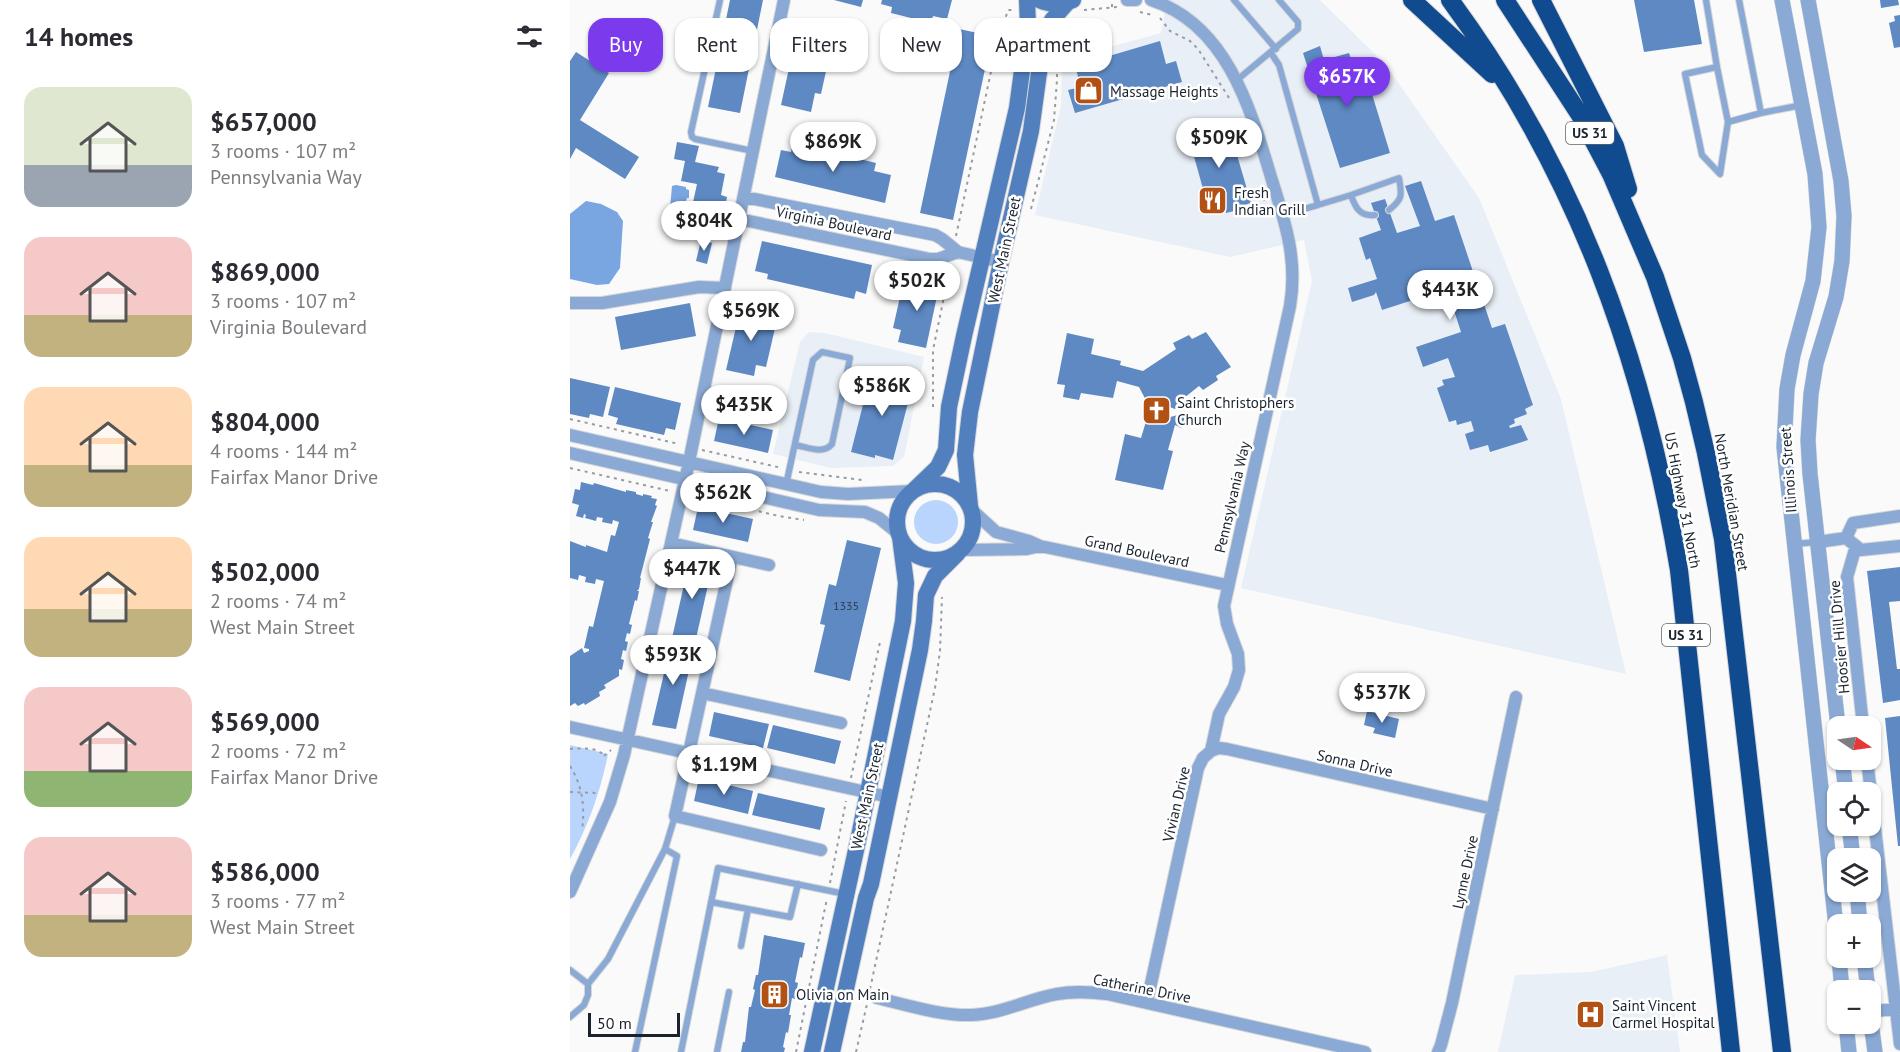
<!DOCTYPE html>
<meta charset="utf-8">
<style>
:root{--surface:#fff;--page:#f7f7f7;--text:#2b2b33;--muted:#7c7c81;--accent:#7c3aed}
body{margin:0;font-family:"PT Sans",sans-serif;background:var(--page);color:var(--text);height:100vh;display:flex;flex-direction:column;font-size:22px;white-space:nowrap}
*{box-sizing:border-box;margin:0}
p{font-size:20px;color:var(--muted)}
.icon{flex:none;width:33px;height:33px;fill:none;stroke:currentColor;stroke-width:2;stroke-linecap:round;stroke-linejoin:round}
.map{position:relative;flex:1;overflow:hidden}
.panel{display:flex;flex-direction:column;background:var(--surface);width:570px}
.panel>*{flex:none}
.top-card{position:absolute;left:18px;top:18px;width:570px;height:54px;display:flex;gap:12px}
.needle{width:39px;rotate:103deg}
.buttons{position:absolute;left:1257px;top:716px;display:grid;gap:12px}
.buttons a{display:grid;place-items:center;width:54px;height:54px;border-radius:12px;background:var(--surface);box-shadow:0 2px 4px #0004;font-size:30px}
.scale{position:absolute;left:18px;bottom:15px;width:92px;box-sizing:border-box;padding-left:6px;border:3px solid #19222d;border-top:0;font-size:16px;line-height:21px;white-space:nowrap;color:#19222d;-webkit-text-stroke:4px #fff;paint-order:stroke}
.price{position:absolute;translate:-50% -51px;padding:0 14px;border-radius:21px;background:#fff;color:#222;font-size:20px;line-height:39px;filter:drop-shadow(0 2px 3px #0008)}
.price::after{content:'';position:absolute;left:50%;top:36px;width:18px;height:14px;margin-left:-9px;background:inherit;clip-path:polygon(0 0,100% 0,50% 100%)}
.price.current{background:var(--accent);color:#fff}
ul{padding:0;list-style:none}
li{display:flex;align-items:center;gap:18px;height:150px;padding:0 24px}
li span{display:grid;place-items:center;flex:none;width:168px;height:120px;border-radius:18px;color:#555}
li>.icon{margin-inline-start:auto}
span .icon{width:72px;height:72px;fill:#fffc;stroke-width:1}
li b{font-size:26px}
h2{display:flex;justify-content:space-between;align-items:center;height:72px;padding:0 24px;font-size:26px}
.chip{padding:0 21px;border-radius:18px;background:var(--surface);box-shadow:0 2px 4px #0004;font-size:21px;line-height:54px}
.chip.current{background:var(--accent);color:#fff}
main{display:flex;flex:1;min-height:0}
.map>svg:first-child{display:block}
.built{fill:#e9eff6}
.green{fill:#b9d5fd}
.water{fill:#79a5e1}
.building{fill:#5e89c3}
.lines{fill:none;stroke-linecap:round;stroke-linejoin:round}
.service-casing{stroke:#d6d7d9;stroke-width:8}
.minor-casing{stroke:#d6d7d9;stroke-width:14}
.tertiary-casing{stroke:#d6d7d9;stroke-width:16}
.secondary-casing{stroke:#d6d7d9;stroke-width:18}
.motorway-casing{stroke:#d6d7d9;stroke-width:20}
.path{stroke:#989ba0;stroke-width:2;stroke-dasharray:3 4.5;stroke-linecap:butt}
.service{stroke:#8aa9d4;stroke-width:6}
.minor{stroke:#8aa9d4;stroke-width:12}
.tertiary{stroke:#8aa9d4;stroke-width:15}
.secondary{stroke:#5280bf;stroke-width:16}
.motorway{stroke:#104a8f;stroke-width:18}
.labels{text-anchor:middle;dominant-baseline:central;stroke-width:5;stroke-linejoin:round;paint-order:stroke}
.number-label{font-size:12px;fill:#2a3c52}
.shield{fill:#fff;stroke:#5e646c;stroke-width:1.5}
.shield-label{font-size:14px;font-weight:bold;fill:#19222d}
.poi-label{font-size:15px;fill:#19222d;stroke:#fff;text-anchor:start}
.street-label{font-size:15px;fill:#19222d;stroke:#fff}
</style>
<main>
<section class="panel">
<h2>14 homes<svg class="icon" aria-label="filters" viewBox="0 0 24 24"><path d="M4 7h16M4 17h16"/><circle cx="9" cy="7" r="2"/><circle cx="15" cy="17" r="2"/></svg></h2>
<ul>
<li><span style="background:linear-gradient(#dfe7d0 65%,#9aa5b1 0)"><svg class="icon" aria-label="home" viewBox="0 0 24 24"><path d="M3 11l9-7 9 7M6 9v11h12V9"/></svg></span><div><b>$657,000</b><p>3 rooms · 107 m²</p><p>Pennsylvania Way</p></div></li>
<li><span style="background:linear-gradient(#f6c9c9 65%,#c2b280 0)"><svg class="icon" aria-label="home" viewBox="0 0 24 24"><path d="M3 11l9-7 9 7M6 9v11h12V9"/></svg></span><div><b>$869,000</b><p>3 rooms · 107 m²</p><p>Virginia Boulevard</p></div></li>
<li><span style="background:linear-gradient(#ffd9b3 65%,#c2b280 0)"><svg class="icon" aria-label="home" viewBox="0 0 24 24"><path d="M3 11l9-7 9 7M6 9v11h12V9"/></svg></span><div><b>$804,000</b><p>4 rooms · 144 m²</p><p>Fairfax Manor Drive</p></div></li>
<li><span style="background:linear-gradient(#ffd9b3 60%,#c2b280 0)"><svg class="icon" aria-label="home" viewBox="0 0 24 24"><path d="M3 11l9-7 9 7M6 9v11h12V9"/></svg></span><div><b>$502,000</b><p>2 rooms · 74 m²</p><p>West Main Street</p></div></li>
<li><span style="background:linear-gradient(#f6c9c9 70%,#8fb573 0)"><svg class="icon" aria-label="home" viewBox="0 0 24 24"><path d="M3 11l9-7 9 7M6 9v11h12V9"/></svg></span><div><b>$569,000</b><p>2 rooms · 72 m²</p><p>Fairfax Manor Drive</p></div></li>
<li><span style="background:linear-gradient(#f6c9c9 65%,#c2b280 0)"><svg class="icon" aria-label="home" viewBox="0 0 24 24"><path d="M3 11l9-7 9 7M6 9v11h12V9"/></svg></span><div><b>$586,000</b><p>3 rooms · 77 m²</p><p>West Main Street</p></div></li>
</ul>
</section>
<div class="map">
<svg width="1330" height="1052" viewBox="0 0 1330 1052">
<rect width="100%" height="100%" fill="#fafafa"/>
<path class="built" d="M597 0H750L815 64 909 198 991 399 1056 674 671 588 742 281 734 240 660 257 465 215 491 106 492 60 591 33Z
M239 332 255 333 354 357 334 457 323 466 261 468 203 454 230 342Z
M1097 955 1110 1052H928L945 975 1021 972Z"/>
<path class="green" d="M344 522a22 22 0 1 1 44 0a22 22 0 1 1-44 0Z
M0 745 38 754C31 790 18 827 0 859Z"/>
<path class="water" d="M106 185 116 187V189L119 190V198H117L113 211 100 208 102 186Z
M16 201 31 204 47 212 53 221 50 268 39 284 27 285 0 279V214Z"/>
<path class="building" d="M160 0H193L170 113 138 107Z
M264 0H293L291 7Z
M312 0H382L377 19 363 16 361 23 321 13 322 7 311 4Z
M1064 0H1124L1132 44 1074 52Z
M1310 0H1328L1329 5 1311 8Z
M1330 15V47L1324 48 1319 23 1325 21 1324 16Z
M228 27 256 33 252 51 260 53 251 94 245 93 241 112 211 105Z
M389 29 422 36 383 220 350 213Z
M590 41 596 64 606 61 612 82 505 113 498 90 511 87 505 66Z
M750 46 754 60 779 53 786 74 795 71 820 153 770 168 733 53Z
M6 52 39 73 10 120 69 157 55 179 6 148 0 159V61Z
M645 122 646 127 658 124 681 203 667 207 668 210 656 213 655 210 640 214 618 135 631 131 630 126Z
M107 142 129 146 125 162 149 167 147 172 155 174 151 195 157 197 155 208 148 206 142 236 125 232 130 208 122 207 127 184 111 181 115 161 104 159Z
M223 143 306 163 304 171 321 175 315 203 205 177 211 150 221 152Z
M851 181 865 221 884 215 922 328 935 324 963 405 955 409 957 414 944 419 945 423 939 426 940 428 951 425 958 440 920 452 918 445 900 450 895 434 904 431 901 421 887 425 886 420 879 422 867 388 874 385 872 380 885 377 878 358 853 367 846 347 891 332 877 289 812 310 806 292 804 295 782 302 778 288 807 279 800 258 796 260 789 238 811 230 801 203 815 199 827 233 850 226 835 186Z
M131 240 142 243 137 264 126 261Z
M192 241 302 265 296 294 286 291 284 299 197 279 198 274 185 271Z
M343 276 370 282 356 348 328 342 331 330 323 328 332 288 340 290Z
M120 303 126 336 51 350 45 317Z
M171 306 199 312 196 322 206 324 196 367 186 365 184 376 156 370Z
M636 332 661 367 646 376 648 380 633 390 629 386 614 398 612 406 605 409 594 405 592 413 600 417 608 415 615 417 611 428 605 425 598 450 603 451 593 490 545 480 555 434 571 438 580 408 569 387 547 381 543 398 511 393 509 400 493 397 495 385 487 384 497 333 524 339 521 354 551 361 550 365 573 371 606 349 603 343 619 335 622 339Z
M298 373 343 384 323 460 305 455V458L281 452 298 385H296Z
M0 378 40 387 33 417 20 414 19 418 0 414Z
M45 387 111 403 105 430 96 428 94 435 46 424 48 418 38 415Z
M149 418 203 430 198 453 144 441Z
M11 482 23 485 24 483 56 492V490L66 492V494L73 496V494L82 496 81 498 87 499 85 505 87 506 81 522H83L78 538 80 539 70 578H71L69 589 67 591H69L67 601 65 600 59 624 62 625 60 634 57 633 55 641 58 642 56 651 53 650 51 659 54 660 52 670 49 669V676L34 685 36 688 29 692 30 696 15 705 14 703 8 706 5 703 0 706V656L12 648 14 653 19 651V649L14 648 19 626 23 627 34 581 26 579 25 584 15 582 16 577 9 575 8 580 0 578V541L13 546 16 547V545L37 552 41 535 45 536 49 522 43 520 42 524 32 522 33 518 27 517 26 521 15 518 16 515 14 514 13 518 6 516 9 505 2 503 5 489 10 490Z
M128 507 183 519 178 542 123 530Z
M277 540 311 548 280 681 244 672 255 625 250 624 259 584 266 586Z
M120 558 143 563 125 643 102 638Z
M1330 567V601L1319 602 1327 669H1330V700L1313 703 1297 571Z
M101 643 124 648 106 729 82 725Z
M797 711 829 719 825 738 803 733 805 728 794 725Z
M144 712 199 724 193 748 139 736Z
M1330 716V846H1328L1315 718Z
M203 725 271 741 265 764 197 748Z
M129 778 183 791 178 814 124 801Z
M188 793 255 808 250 830 182 815Z
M194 935 235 943 232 958 230 957 225 982 228 983 225 999 222 998 219 1015H221L218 1033 216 1032 213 1047 215 1048 214 1052H171L173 1042H175L179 1007H181L185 990 183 989 186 975H188Z"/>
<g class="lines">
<defs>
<path id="service" d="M150 0 121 132 122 137 125 139 183 151
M664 0 706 49
M1136 0 1147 67 1115 74 1132 155 1150 174 1158 122 1191 113 1232 105
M1169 0 1191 113
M701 53 709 65 748 205 713 215
M1147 67 1158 122
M667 80 728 29V22L709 0
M781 195 829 178C832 195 833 199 819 210
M748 205 781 195C785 207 790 217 805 215
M216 485 243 360 252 352 280 358 262 444C253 455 237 447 225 445
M1224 544 1247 542
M95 849 105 816
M141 902 220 917 228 884
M171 946 178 909
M0 970 18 984
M0 1017 14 1005 18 995V984L38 959 95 849 107 856 65 1052
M111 1052 148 868 275 894
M147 1052 159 992"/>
<path id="minor" d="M557 0H566
M174 197 365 235 372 239 388 252 431 262
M169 219 360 259H368L388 252
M0 303H32L129 287 155 288
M0 435 251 492 278 494 343 491
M0 453 249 510 295 512 309 518 329 534
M402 510 426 532 459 541 470 546 657 585
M1276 538 1283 523 1330 516
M1248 542 1276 538 1291 550 1330 546
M101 543 199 565
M1286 546 1277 577 1293 726
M392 550 457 549 470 546
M162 557 105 816 251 850
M132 693 271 723
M0 727 319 797
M641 751 649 748 657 749 923 809
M1297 759 1330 1044
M0 892 40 802 54 755 119 462 214 0
M307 998C337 1005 371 1016 402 1015 432 1014 458 999 487 994 503 991 521 992 537 994L795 1052
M577 1002 628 768 633 758 641 751 649 714 664 687 669 670 668 654 657 624 654 606 720 306C728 259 715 222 701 177 681 110 657 24 581 0
M1300 1012 1330 1008
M868 1052 871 1045 882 1003 946 697"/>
<path id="tertiary" d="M1212 0 1245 174 1249 227 1243 281 1223 355 1217 389 1214 447 1268 945
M1238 0 1271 181 1274 216 1272 261 1266 297 1246 363 1241 394 1238 440 1240 474 1268 726
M1272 759 1276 792
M1279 825 1283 858
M1287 891 1290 924
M1269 957 1272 990
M1294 957 1298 990
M1300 1015 1305 1052
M1276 1023 1279 1052"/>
<path id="secondary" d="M469 0C480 5 491 5 503 0
M327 522a38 38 0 1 1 76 0a38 38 0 1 1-76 0Z
M344 490 368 467 376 450 379 407 394 336 447 108 458 26 457 0
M400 506 395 455 400 412 431 262 461 131 474 36 482 20 498 2
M242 1052 288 841 333 621 336 583 330 537
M262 1052 296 898 301 884 350 650 354 621 356 595 365 576 388 553"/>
<path id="motorway" d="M842 0 922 74
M880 0C1007 172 1074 360 1109 570L1161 1052
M935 0 1010 115 1041 174 1085 277 1112 358 1124 402 1136 453 1153 539 1212 1052
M971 0 1045 146 1058 189"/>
</defs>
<use href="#service" class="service-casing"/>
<use href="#minor" class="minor-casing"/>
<use href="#tertiary" class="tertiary-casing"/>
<use href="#secondary" class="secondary-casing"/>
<use href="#motorway" class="motorway-casing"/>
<path class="path" d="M542 7V0
M514 10 547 7
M570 12 582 15
M590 18 600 31 620 41 628 49 661 101
M691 191 699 214
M461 209 484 120 487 80V59
M386 236 426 48 438 10H444
M363 407V350L380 268
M0 419 109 444
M132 450 212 468
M0 468 100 491
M229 472 292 480
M123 496 209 516 234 520
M0 749C12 748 27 747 35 756
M34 756 41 750
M0 766C13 787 15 807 12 831
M281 778 310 642 313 643
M0 792 26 793
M260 883 276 801
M1302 930 1304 948
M300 989 365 688 370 651 372 597
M226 1052 257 898
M286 1052 297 1004"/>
<use href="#service" class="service"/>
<use href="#minor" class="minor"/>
<use href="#tertiary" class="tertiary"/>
<use href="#secondary" class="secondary"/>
<use href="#motorway" class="motorway"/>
</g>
<defs>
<symbol id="shop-square" viewBox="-11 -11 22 22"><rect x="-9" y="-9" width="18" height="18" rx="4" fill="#b35115" stroke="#fff"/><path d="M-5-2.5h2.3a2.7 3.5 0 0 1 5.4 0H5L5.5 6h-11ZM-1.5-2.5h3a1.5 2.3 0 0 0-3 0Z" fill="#fff"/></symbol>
<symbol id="restaurant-square" viewBox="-11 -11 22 22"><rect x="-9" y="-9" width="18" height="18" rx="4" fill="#b35115" stroke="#fff"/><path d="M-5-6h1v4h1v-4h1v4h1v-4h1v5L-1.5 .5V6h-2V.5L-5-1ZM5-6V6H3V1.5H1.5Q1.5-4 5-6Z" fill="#fff"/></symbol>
<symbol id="church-square" viewBox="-11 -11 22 22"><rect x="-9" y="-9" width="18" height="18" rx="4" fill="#b35115" stroke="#fff"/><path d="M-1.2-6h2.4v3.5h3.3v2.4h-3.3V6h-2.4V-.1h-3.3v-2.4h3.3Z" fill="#fff"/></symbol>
<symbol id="building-square" viewBox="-11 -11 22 22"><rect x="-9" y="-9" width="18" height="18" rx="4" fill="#b35115" stroke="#fff"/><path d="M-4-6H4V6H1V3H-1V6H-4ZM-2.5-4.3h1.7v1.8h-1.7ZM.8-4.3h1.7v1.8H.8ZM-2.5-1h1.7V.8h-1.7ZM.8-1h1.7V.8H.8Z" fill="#fff"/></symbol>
<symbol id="hospital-square" viewBox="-11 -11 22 22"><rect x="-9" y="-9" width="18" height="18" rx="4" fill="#b35115" stroke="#fff"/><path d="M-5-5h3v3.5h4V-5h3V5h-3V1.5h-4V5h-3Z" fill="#fff"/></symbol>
</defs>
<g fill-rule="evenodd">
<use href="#shop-square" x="502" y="74" width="33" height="33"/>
<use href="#restaurant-square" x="626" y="184" width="33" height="33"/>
<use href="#church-square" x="570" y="394" width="33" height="33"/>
<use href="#building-square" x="188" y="978" width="33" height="33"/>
<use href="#hospital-square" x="1004" y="998" width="33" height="33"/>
</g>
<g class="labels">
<g class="number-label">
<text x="276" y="605">1335</text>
</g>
<g class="shield">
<rect x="996" y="122" width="48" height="22" rx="4.5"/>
<rect x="1092" y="624" width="48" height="22" rx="4.5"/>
</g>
<g class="shield-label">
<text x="1020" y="133">US 31</text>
<text x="1116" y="635">US 31</text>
</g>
<g class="poi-label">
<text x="540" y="91">Massage Heights</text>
<text x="664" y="192">Fresh<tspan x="664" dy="17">Indian Grill</tspan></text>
<text x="607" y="402">Saint Christophers<tspan x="607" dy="17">Church</tspan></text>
<text x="226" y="994">Olivia on Main</text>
<text x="1042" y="1005">Saint Vincent<tspan x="1042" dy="17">Carmel Hospital</tspan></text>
</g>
<g class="street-label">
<text transform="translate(264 223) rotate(12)">Virginia Boulevard</text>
<text transform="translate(434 250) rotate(-78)">West Main Street</text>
<text transform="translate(1218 470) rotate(-94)">Illinois Street</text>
<text transform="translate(662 497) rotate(-77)">Pennsylvania Way</text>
<text transform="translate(1113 500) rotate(79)">US Highway 31 North</text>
<text transform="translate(1162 502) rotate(80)">North Meridian Street</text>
<text transform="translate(567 551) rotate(12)">Grand Boulevard</text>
<text transform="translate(1269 637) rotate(-95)">Hoosier Hill Drive</text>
<text transform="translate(785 763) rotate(13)">Sonna Drive</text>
<text transform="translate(297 796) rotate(-78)">West Main Street</text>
<text transform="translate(606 804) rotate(-77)">Vivian Drive</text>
<text transform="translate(895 872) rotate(-78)">Lynne Drive</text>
<text transform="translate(572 988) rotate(11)">Catherine Drive</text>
</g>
</g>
</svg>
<div class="buttons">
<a><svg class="needle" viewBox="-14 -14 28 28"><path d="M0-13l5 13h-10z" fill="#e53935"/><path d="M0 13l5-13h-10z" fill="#7c7c81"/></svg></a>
<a><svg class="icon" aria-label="locate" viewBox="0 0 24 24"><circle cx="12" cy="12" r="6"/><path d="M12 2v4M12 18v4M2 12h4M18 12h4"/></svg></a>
<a><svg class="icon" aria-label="layers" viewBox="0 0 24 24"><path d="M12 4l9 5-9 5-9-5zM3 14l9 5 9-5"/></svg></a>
<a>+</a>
<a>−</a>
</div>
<div class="scale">50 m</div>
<b class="price current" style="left:777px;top:108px">$657K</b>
<b class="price" style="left:649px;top:169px">$509K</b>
<b class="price" style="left:263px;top:173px">$869K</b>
<b class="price" style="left:134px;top:252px">$804K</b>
<b class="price" style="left:347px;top:312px">$502K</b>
<b class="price" style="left:880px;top:321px">$443K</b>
<b class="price" style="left:181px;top:342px">$569K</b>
<b class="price" style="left:312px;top:417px">$586K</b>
<b class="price" style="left:174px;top:436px">$435K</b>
<b class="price" style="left:153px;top:524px">$562K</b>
<b class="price" style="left:122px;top:600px">$447K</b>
<b class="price" style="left:103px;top:686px">$593K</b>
<b class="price" style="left:812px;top:724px">$537K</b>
<b class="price" style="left:154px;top:796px">$1.19M</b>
<div class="top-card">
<a class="chip current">Buy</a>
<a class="chip">Rent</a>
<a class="chip">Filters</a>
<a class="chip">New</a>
<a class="chip">Apartment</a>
</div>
</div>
</main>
